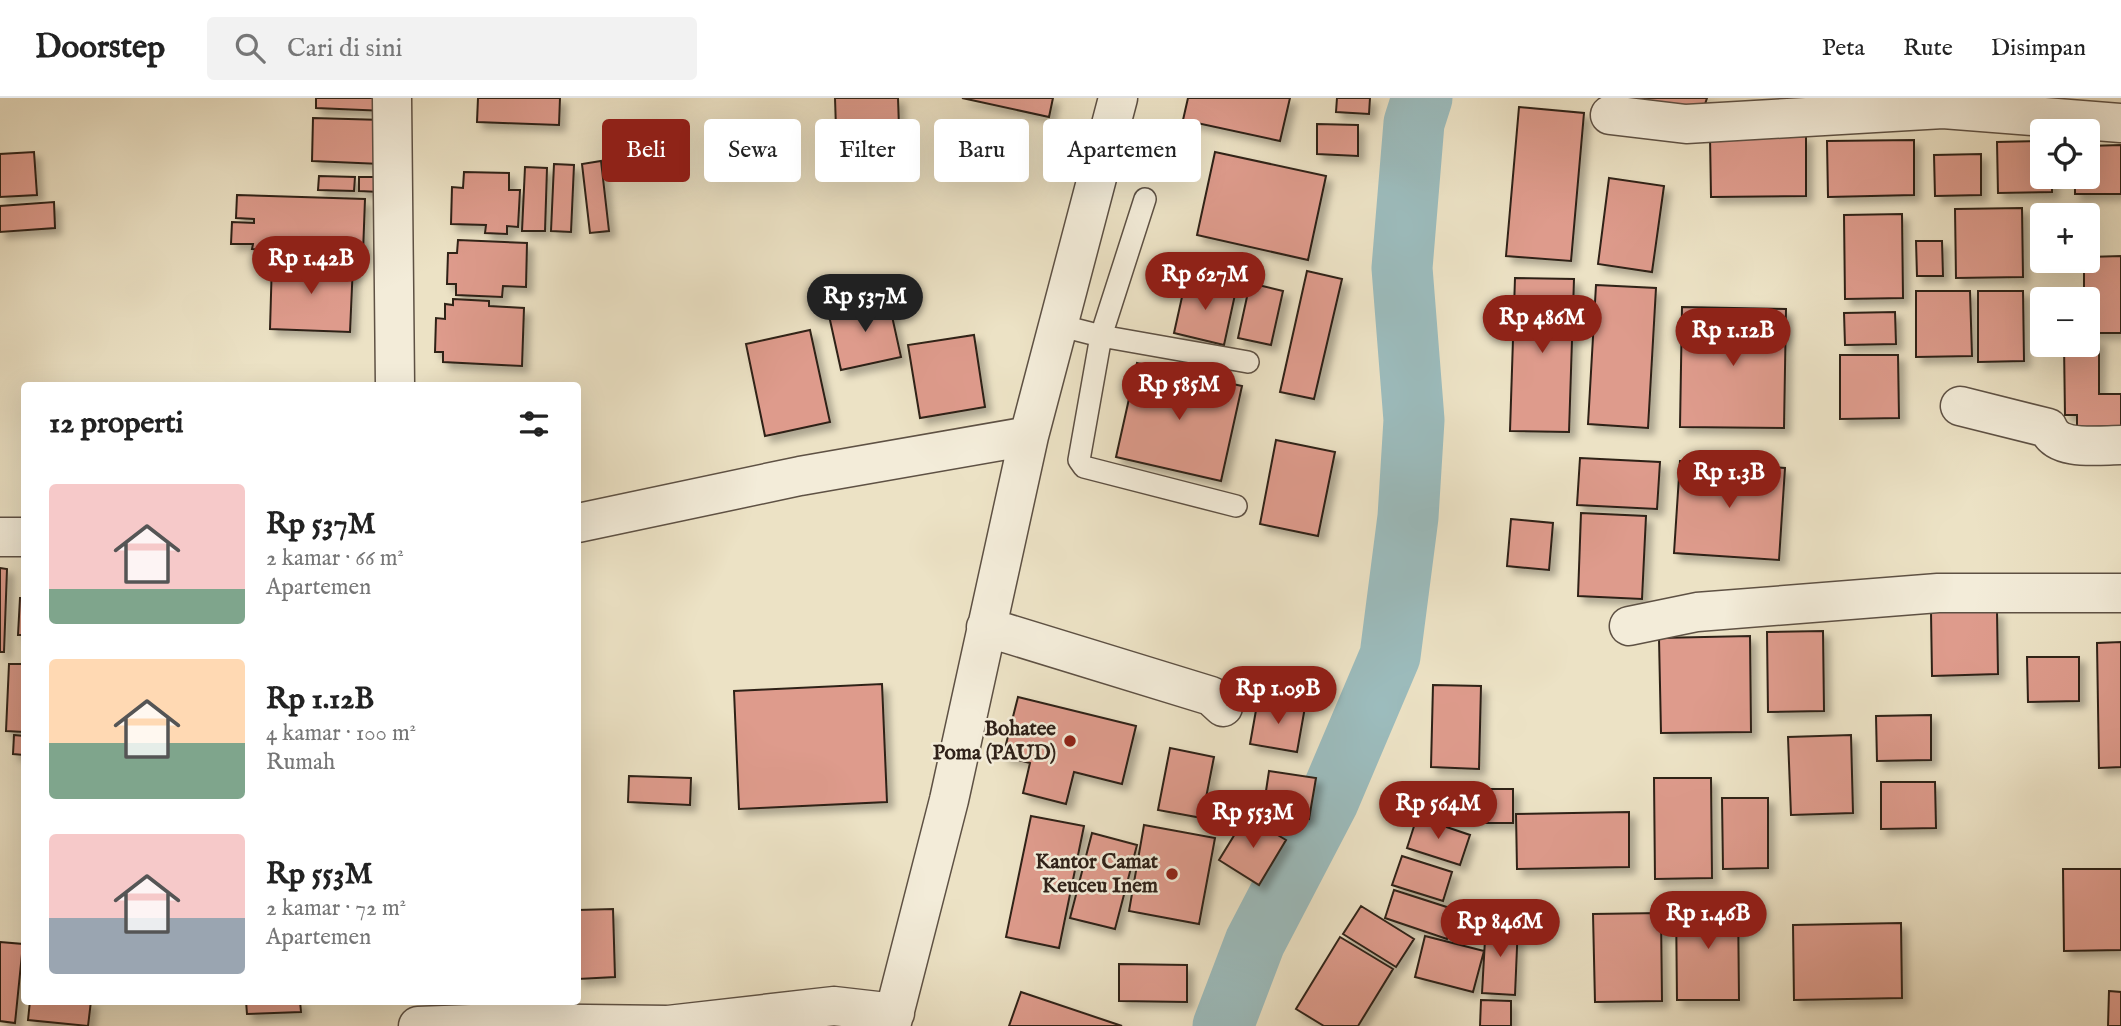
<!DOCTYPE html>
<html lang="id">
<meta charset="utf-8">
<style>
:root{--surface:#fff;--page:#f2f2f2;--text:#222;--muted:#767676;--line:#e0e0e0;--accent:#8f2418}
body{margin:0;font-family:"IM FELL English",serif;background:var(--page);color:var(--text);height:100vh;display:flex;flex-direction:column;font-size:26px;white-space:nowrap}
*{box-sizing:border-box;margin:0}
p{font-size:23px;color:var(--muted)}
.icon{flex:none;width:38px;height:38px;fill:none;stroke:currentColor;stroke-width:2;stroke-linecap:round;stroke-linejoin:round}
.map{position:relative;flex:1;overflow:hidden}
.sheet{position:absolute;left:21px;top:284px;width:560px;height:623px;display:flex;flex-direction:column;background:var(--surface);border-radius:7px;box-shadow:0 7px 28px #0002}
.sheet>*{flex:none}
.guide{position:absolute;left:602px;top:21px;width:665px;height:63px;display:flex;gap:14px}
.buttons{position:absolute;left:2030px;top:21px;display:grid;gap:14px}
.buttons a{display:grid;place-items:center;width:70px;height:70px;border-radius:7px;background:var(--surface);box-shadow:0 7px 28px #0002;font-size:35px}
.price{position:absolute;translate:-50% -60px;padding:0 16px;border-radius:24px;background:var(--accent);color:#fff;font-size:23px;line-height:46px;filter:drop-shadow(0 2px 4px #0008)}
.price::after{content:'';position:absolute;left:50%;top:42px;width:21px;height:16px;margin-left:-10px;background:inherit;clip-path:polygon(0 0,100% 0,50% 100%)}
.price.selected{background:#222;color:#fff}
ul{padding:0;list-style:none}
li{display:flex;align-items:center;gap:21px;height:175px;padding:0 28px}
li span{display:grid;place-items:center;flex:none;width:196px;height:140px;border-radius:7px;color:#555}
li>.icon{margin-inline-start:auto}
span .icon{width:84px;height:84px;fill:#fffc;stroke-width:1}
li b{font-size:30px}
h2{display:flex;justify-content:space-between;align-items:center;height:84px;padding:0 28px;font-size:30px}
.pill{padding:0 24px;border-radius:7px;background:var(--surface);box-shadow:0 7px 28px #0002;font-size:24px;line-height:63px}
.pill.selected{background:var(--accent);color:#fff}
header{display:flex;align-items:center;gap:42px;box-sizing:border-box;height:98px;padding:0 35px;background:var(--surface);border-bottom:2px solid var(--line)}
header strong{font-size:33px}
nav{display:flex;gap:38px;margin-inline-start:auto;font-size:24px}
.search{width:490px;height:63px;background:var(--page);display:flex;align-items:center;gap:18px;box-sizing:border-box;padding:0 24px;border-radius:7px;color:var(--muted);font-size:26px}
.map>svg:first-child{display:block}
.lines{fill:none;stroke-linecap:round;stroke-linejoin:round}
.river{stroke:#9cbcbd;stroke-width:61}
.building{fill:#de9b8c;stroke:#2f2119;stroke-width:2;filter:url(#shadow)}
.service-casing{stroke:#5e5144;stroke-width:24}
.minor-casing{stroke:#5e5144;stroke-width:41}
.service{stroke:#f3ecd9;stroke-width:21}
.minor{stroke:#f3ecd9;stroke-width:38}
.poi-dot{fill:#8f2418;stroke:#f3ecd9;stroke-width:2.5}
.labels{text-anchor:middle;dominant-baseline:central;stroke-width:5;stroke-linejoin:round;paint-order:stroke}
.poi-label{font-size:21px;font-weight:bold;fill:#2f2119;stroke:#f3ecd9;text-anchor:end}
</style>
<header>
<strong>Doorstep</strong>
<div class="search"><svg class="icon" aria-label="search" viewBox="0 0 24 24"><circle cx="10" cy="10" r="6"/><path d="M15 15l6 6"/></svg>Cari di sini</div>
<nav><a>Peta</a><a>Rute</a><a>Disimpan</a></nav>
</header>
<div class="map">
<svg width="2121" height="928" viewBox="0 0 2121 928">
<defs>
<filter id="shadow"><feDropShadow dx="6" dy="6" stdDeviation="3.5" flood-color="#0004"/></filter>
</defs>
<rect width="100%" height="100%" fill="#ece2c5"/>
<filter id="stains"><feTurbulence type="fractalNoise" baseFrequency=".00286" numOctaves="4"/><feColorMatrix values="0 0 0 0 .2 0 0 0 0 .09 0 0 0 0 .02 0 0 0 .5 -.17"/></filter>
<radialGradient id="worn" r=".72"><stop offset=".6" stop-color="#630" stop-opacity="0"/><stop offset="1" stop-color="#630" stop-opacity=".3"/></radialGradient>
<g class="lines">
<path class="river" d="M1223 928 1255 844 1328 704 1390 558 1408 419 1414 322 1402 170 1414 25 1422 0"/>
</g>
<path class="building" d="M316 0H387L386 13 316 10Z
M478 0H560L559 27 477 24Z
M835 0H898L900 59 837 62Z
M962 0H1053L1049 19Z
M1188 0H1290L1280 43 1183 22Z
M1337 0H1370L1369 16 1336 14Z
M1624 0H1707L1699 25Z
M1519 9 1584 15 1571 163 1506 158Z
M313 20 383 22 381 66 312 63Z
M1317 26 1358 27V58L1317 56Z
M1806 38V98L1711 99 1710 39Z
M1914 42V97L1828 99 1827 43Z
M2042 43V79H2052V94L1998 95 1997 44Z
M2121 47V96H2075V79H2088V48Z
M34 54 37 97 0 99V56Z
M1215 54 1326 78 1308 162 1197 137Z
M1981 56V97L1935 98 1934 57Z
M601 63 609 133 590 135 582 66Z
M554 66 574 67 571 134 551 133Z
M525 69 547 70 545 133H522Z
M464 74 509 75V92H520L518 129 507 128V136L485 135 486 127 451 126 452 89 463 90Z
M319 78 355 79 354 93 318 92Z
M359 79H381L380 94 359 93Z
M1609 80 1664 88 1652 174 1598 166Z
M237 97 365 101 363 155 252 151 253 146H231L232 124 254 125V121L236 120Z
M54 104 55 130 0 134V108Z
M2022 110 2023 179 1956 180 1955 111Z
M1902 116 1903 200 1845 201 1844 117Z
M458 142 527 145 526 189 503 188 502 199 456 197V186H447L448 155H457Z
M1916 143H1942L1943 178H1917Z
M2121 158V235H2088V201H2084V163H2088V159Z
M272 163 353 166 350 234 270 231Z
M1307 173 1342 181 1314 301 1280 294Z
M1515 180 1574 181 1569 334 1510 333Z
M1186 181 1236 192 1224 247 1174 235Z
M1250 185 1283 193 1271 247 1238 240Z
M1596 187 1656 190 1648 330 1588 326Z
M1916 193H1970L1972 258 1916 259Z
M1978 193H2023L2024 263 1978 264Z
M888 200 901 259 841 272 828 213Z
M453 201 489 203V208L524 210 522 268 443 264V254H435L436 220 445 221V206L453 207Z
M1682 209 1786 211 1784 330 1680 329Z
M1895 214 1896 246 1845 247 1844 215Z
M810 232 830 324 765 338 746 246Z
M974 237 985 309 920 320 908 247Z
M2088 241H2099V296H2121V328L2077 329V317H2065L2064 247H2088Z
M1840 257H1898L1899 320 1840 321Z
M1137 265 1242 288 1221 383 1116 359Z
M1276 342 1335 354 1318 438 1260 426Z
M1580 360 1660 364 1657 411 1577 407Z
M1680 363 1785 370 1779 462 1674 455Z
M1581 415 1646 418 1642 501 1578 498Z
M1511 421 1553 425 1549 472 1507 468Z
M0 470 7 471 4 554H0Z
M20 500H24V537H18Z
M1997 513 1998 576 1932 578 1931 514Z
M1823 533 1824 613 1768 614 1767 534Z
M1750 538 1751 634 1661 635 1659 540Z
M2121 544V669L2099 670 2097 545Z
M2027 559H2079V603L2028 604Z
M9 566H24V634L6 633Z
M882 586 887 704 739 711 734 593Z
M1433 587 1481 588 1479 671 1431 669Z
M1018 599 1136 628 1122 686 1074 674 1066 706 1023 695 1030 665 1003 658Z
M1258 601 1305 609 1297 654 1250 646Z
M1931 617V662L1877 663 1876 618Z
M14 637 24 638V657L13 656Z
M1851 637 1853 715 1791 717 1788 639Z
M1170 650 1214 659 1202 720 1158 712Z
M1269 673 1316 680 1309 721 1263 713Z
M629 678 691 680 690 707 628 704Z
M1654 680H1711L1712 780 1655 781Z
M1881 684H1935L1936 730 1881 731Z
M1432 685 1474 687 1473 721 1431 719Z
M1482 691H1513V725H1482Z
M1722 700H1768V770L1723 771Z
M1629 714V769L1517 771 1516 716Z
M1031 718 1084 728 1059 850 1006 839Z
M1246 718 1286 742 1259 787 1219 762Z
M1417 719 1470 737 1460 767 1407 750Z
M1144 727 1215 740 1199 826 1129 813Z
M1092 735 1137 747 1115 831 1070 820Z
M1402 758 1452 774 1443 803 1392 787Z
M2063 771H2121V852L2064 853Z
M1394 792 1456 812 1447 841 1385 820Z
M1738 803 1739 902H1677L1676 804Z
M1361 808 1414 841 1396 869 1343 836Z
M613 811 615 879 578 881V812Z
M1661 815 1662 903 1595 904 1593 816Z
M1486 824 1518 826 1515 897 1482 895Z
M1901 825 1902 900 1794 902 1793 827Z
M1425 838 1484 853 1473 894 1415 879Z
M1340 839 1393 871 1358 928H1324L1296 911Z
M0 844 23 846 15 925 0 923Z
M1119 866 1187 867V904L1119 903Z
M2109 893 2121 894V928H2108Z
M1021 894 1122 928H1009Z
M1481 902 1511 903V928H1480Z
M30 903H91L88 928 28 922Z
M246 903H300L301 914 247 916Z"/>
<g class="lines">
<defs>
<path id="service" d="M1145 101 1101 238 1079 362 1084 369 1236 408
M1058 227 1101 238 1248 264"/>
<path id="minor" d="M392 0 395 287
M1610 17 1686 26 1943 11 2121 25
M1960 308 2048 330C2057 354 2100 347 2121 347
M578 425 800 378 1029 338
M0 439H24
M1629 528 1697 514 1938 495H2121
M986 529 1211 598 1223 609
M418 928 498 925 668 927 834 908 895 915
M891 928 949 702 1029 338 1118 0"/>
</defs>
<use href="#service" class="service-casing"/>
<use href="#minor" class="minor-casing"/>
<use href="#service" class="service"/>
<use href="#minor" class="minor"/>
</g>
<g class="poi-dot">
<circle cx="1070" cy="643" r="7"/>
<circle cx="1172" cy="776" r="7"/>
</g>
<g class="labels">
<g class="poi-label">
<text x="1056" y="631">Bohatee<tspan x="1056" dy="24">Poma (PAUD)</tspan></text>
<text x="1158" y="764">Kantor Camat<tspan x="1158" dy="24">Keuceu Inem</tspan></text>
</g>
</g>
<rect width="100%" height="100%" filter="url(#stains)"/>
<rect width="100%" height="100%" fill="url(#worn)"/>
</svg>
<div class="buttons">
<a><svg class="icon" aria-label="locate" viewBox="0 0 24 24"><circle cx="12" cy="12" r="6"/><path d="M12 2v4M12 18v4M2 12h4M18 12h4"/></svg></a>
<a>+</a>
<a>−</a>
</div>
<b class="price" style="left:311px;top:198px">Rp 1.42B</b>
<b class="price" style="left:1205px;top:214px">Rp 627M</b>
<b class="price selected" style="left:865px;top:236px">Rp 537M</b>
<b class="price" style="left:1542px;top:257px">Rp 486M</b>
<b class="price" style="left:1733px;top:270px">Rp 1.12B</b>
<b class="price" style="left:1179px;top:324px">Rp 585M</b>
<b class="price" style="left:1729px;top:412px">Rp 1.3B</b>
<b class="price" style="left:1278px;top:628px">Rp 1.09B</b>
<b class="price" style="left:1438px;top:743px">Rp 564M</b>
<b class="price" style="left:1253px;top:752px">Rp 553M</b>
<b class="price" style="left:1708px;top:853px">Rp 1.46B</b>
<b class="price" style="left:1500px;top:861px">Rp 846M</b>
<div class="guide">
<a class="pill selected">Beli</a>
<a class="pill">Sewa</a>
<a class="pill">Filter</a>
<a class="pill">Baru</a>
<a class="pill">Apartemen</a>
</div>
<section class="sheet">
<h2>12 properti<svg class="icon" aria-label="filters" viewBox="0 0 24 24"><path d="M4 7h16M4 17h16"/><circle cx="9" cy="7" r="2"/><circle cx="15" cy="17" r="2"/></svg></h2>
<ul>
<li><span style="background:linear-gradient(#f6c9c9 75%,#7fa58c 0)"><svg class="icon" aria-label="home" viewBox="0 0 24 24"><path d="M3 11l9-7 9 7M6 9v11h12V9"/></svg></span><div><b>Rp 537M</b><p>2 kamar · 66 m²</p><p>Apartemen</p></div></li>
<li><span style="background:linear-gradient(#ffd9b3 60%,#7fa58c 0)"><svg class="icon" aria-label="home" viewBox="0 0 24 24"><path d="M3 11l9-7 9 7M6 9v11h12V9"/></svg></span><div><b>Rp 1.12B</b><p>4 kamar · 100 m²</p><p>Rumah</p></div></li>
<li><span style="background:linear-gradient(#f6c9c9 60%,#9aa5b1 0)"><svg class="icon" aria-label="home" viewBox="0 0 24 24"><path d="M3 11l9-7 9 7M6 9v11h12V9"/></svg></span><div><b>Rp 553M</b><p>2 kamar · 72 m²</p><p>Apartemen</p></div></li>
</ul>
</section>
</div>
